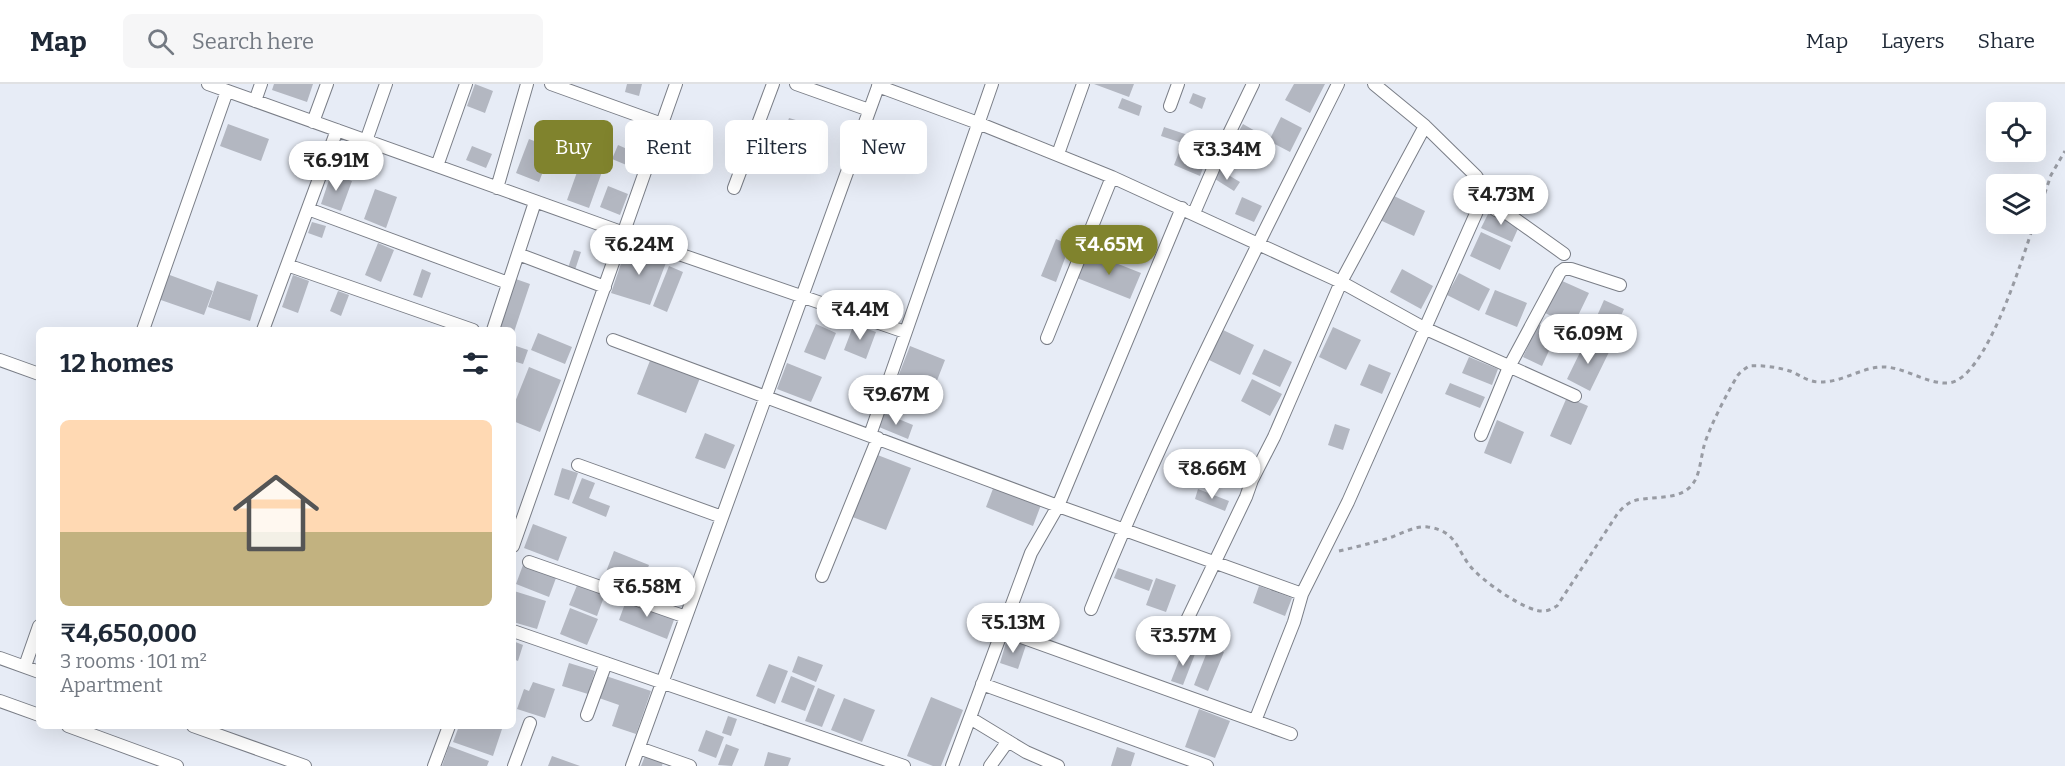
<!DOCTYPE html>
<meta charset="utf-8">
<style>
:root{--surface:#fff;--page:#f6f6f7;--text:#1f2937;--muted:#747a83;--line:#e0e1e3;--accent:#80832d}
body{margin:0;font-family:Bitter,serif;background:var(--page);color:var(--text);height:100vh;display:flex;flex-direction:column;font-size:22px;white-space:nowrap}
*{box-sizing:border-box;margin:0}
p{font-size:20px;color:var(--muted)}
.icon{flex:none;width:33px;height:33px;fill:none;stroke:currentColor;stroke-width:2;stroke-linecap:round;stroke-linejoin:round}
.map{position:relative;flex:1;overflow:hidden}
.drawer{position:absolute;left:36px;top:243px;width:480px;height:402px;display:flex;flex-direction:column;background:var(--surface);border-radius:9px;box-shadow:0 6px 24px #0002}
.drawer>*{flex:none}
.hud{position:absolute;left:534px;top:36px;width:570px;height:54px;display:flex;gap:12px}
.tools{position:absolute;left:1986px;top:18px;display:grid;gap:12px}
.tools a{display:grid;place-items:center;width:60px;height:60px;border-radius:9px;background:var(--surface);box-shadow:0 6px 24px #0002;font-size:30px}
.price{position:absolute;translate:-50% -51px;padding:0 14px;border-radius:21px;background:#fff;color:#222;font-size:20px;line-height:39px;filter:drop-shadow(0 2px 3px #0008)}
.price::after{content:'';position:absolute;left:50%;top:36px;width:18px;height:14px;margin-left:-9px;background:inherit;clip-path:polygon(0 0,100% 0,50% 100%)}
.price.current{background:var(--accent);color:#fff}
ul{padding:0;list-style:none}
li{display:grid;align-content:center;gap:12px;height:318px;padding:0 24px}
li span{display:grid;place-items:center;height:186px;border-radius:9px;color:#555}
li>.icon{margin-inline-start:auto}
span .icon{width:108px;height:108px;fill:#fffc;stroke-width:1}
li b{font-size:26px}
h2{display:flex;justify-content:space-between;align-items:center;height:72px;padding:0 24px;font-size:26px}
.tag{padding:0 21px;border-radius:9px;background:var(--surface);box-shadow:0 6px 24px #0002;font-size:21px;line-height:54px}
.tag.current{background:var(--accent);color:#fff}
header{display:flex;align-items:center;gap:36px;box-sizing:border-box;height:84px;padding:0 30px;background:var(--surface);border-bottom:2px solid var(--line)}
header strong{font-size:28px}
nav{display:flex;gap:33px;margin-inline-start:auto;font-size:21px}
.search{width:420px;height:54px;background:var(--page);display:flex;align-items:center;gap:15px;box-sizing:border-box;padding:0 21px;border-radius:9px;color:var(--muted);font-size:22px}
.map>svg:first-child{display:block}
.building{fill:#b3b7c1}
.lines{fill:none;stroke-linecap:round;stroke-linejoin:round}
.minor-casing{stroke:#7a7e87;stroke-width:14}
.path{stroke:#989ba3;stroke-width:3;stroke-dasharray:4.5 4.5;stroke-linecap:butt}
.minor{stroke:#fff;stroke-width:12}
</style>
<header>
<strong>Map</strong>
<div class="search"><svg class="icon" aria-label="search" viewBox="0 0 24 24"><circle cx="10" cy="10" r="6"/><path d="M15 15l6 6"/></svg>Search here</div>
<nav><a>Map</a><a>Layers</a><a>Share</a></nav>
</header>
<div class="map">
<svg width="2065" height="682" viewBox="0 0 2065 682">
<rect width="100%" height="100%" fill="#e7ecf6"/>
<path class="building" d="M274 0H313L307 18 272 6Z
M475 0 493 7 485 29 467 22Z
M627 0H642L639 12 625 8Z
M1094 0H1134L1129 13Z
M1294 0H1325L1310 29 1285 16Z
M1193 9 1206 14 1202 25 1189 19Z
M1122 14 1142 22 1139 32 1118 24Z
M1281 33 1302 44 1290 68 1269 57Z
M789 34 806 39 797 67 780 61Z
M228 40 269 55 261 77 220 62Z
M1243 40 1264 52 1250 78 1228 66Z
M1164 43 1185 50 1182 59 1161 52Z
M529 55 552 64 539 98 516 89Z
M618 61 641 71 636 85 612 75Z
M472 62 492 70 486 84 466 76Z
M1180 66 1206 76 1200 92 1174 81Z
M581 77 603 85 589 124 567 116Z
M1220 86 1240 98 1234 107 1215 95Z
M331 90 352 97 341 127 321 120Z
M608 102 628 110 620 131 600 123Z
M375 105 397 113 386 144 364 135Z
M1392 111 1425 127 1414 152 1380 136Z
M1242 113 1262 122 1254 138 1235 130Z
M1490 126 1520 140 1512 158 1481 144Z
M312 138 326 142 322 154 308 149Z
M1481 148 1511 162 1500 186 1470 172Z
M1056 155 1070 161 1056 198 1041 192Z
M378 159 394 166 381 198 365 191Z
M627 162 667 176 650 221 611 209Z
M574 166 581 168 575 186 568 184Z
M1088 168 1141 189 1130 215 1077 194Z
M669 182 683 188 667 228 653 222Z
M422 185 431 189 422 214 413 211Z
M1402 185 1433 202 1421 225 1390 208Z
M1459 189 1490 205 1479 227 1447 211Z
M167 190 213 207 204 231 158 215Z
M293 191 309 197 298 229 282 223Z
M513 194 530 200 513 251V246L496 244Z
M1560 196 1589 209 1573 242 1545 229Z
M217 197 258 211 250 237 208 223Z
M1495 206 1527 219 1517 243 1485 230Z
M338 207 349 211 341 232 330 227Z
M1604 216 1624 225 1617 241 1597 232Z
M1597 234 1617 243 1609 260 1589 252Z
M816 240 836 249 825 276 804 268Z
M854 240 876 248 866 275 844 266Z
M1538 240 1557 249 1542 282 1523 273Z
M1333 243 1361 256 1346 286 1319 273Z
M1221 245 1254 261 1240 291 1207 275Z
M538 249 572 263 565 280 531 266Z
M1586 256 1609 268 1590 307 1567 295Z
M513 261 528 266 523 280 513 277Z
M910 262 945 276 931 312 896 298Z
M1264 265 1292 278 1280 303 1252 290Z
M1469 273 1498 285 1492 301 1462 289Z
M651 274 700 294 686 329 637 310Z
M787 279 822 293 811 318 777 305Z
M1369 280 1391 289 1382 310 1360 301Z
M529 283 561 296 540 348 513 337V323Z
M1252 295 1282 310 1270 332 1241 317Z
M1450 299 1485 313 1480 324 1445 310Z
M1567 313 1588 322 1571 361 1550 352Z
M884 329 913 341 908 355 879 343Z
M1497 336 1524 348 1511 380 1484 369Z
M1335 340 1350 345 1343 366 1328 361Z
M705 349 735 361 725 385 695 374Z
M875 370 911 384 886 446 850 432Z
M562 384 578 389 569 416 554 411Z
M582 394 595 399 589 414 610 422 606 433 572 419Z
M994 402 1041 421 1033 442 986 423Z
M1198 405 1229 417 1225 427 1195 415Z
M533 440 567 453 558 477 524 464Z
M614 467 649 481 639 506 604 493Z
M523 481 556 494 549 513 516 500Z
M1118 484 1153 496 1149 507 1114 494Z
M658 491 677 499 670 517 651 509Z
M1156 494 1176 501 1166 528 1146 521Z
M578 499 605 510 597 532 569 521Z
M1259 502 1292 514 1285 532 1253 519Z
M514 507 546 517 537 545 513 538Z
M627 514 675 533 667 555 619 536Z
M570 524 598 535 587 561 560 550Z
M1007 555 1026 561 1018 585 1000 579Z
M513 557 523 561 518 577 513 575Z
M1209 563 1224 568 1208 607 1194 601Z
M1183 566 1195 570 1183 601 1171 597Z
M798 572 823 581 816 598 792 588Z
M569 579 595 587 588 610 562 602Z
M769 580 788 587 775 620 756 612Z
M606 592 651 607 636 650 612 642 619 621 599 614Z
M791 592 815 602 805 627 781 618Z
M533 598 555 605 545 634 517 625 524 605 529 607Z
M818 604 835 611 822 643 805 637Z
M931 613 963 626 941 682H933L907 672Z
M844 614 875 626 862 658 831 646Z
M1199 625 1230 637 1215 674 1185 663Z
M728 632 737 635 731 652 722 649Z
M459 642H503L493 672 453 658Z
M706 646 724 653 716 674 698 667Z
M726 660 739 665 732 682 718 681Z
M449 662 489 677 487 682H442Z
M1117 663 1135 669 1131 682H1111Z
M768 668 791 674 788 682H764Z
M552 672 580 682H548Z
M645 672 663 678 662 682H641Z"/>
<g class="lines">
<defs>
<path id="minor" d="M208 0 624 149
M551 0 662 40
M796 0 869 26
M878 2 978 39 1112 93 1341 198 1424 244 1575 312
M255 17 261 0
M1170 22 1178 0
M313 38 327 0
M366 57 386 0
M1058 70 1083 0
M437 82 466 0
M497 104 527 0
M734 104 773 0
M1482 116 1496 126 1508 130 1564 170
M308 125 508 199
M1194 129 1223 62 1253 0
M647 159 905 248
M518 170 605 203
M287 181 473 246
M143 246 227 7
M263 246 337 46
M493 246 535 118
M1047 254 1112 93
M613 256 1058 422 1302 510
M0 276 39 290
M870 351 992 0
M1481 351 1509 283 1560 188 1564 185H1571L1620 201
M578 381 722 433
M513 462 676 0
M529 478 686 533
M822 492 878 354
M1091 525C1163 345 1252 173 1338 0
M1002 546 1291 650
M513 547 904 682
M1174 563 1246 413 1252 396 1274 353 1341 198 1425 42
M0 574 39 588
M25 582 39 542
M982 600 1207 682
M0 617 39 631
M587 631 606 579
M970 634 1026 668 1058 682
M1255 637 1294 538 1302 510 1348 418 1482 116 1484 105 1476 92 1425 42 1374 0
M68 642 177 682
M193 642 305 682
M639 664 690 682
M434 682 449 642
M514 682 530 639
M632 682 879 0
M952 682 1031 469 1058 422 1182 124
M990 682 1008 657"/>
</defs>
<use href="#minor" class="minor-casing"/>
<path class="path" d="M2036 135 2051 91 2065 67
M1339 467C1356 463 1372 459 1389 454 1401 450 1416 441 1428 443 1456 447 1456 464 1470 482 1481 496 1527 529 1544 527 1549 527 1553 524 1557 522L1616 432C1620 426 1626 420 1633 417 1652 411 1682 418 1694 398 1700 389 1701 373 1704 362 1709 344 1728 307 1738 291 1741 287 1745 285 1749 282 1762 281 1777 283 1790 287 1800 291 1808 298 1819 298 1841 299 1860 284 1881 283 1904 282 1925 300 1948 299 1986 297 2023 172 2034 140"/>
<use href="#minor" class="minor"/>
</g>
</svg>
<div class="tools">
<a><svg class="icon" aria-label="locate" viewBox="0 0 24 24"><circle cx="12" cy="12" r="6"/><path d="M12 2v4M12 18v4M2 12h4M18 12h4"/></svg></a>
<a><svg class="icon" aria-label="layers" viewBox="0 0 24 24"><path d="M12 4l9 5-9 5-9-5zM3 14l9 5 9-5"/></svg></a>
</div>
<b class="price" style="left:1227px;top:97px">₹3.34M</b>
<b class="price" style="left:336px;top:108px">₹6.91M</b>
<b class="price" style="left:1501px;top:142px">₹4.73M</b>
<b class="price" style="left:639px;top:192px">₹6.24M</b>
<b class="price current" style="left:1109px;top:192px">₹4.65M</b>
<b class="price" style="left:860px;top:257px">₹4.4M</b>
<b class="price" style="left:1588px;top:281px">₹6.09M</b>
<b class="price" style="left:896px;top:342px">₹9.67M</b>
<b class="price" style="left:1212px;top:416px">₹8.66M</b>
<b class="price" style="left:647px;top:534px">₹6.58M</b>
<b class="price" style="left:1013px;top:570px">₹5.13M</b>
<b class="price" style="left:1183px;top:583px">₹3.57M</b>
<div class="hud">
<a class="tag current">Buy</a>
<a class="tag">Rent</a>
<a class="tag">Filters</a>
<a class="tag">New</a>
</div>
<section class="drawer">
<h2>12 homes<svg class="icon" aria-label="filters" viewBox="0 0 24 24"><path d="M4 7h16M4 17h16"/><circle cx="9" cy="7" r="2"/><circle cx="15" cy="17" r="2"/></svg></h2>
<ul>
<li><span style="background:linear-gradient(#ffd9b3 60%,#c2b280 0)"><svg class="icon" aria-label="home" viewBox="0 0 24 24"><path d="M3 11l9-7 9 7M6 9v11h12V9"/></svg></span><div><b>₹4,650,000</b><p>3 rooms · 101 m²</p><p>Apartment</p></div></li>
</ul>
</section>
</div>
